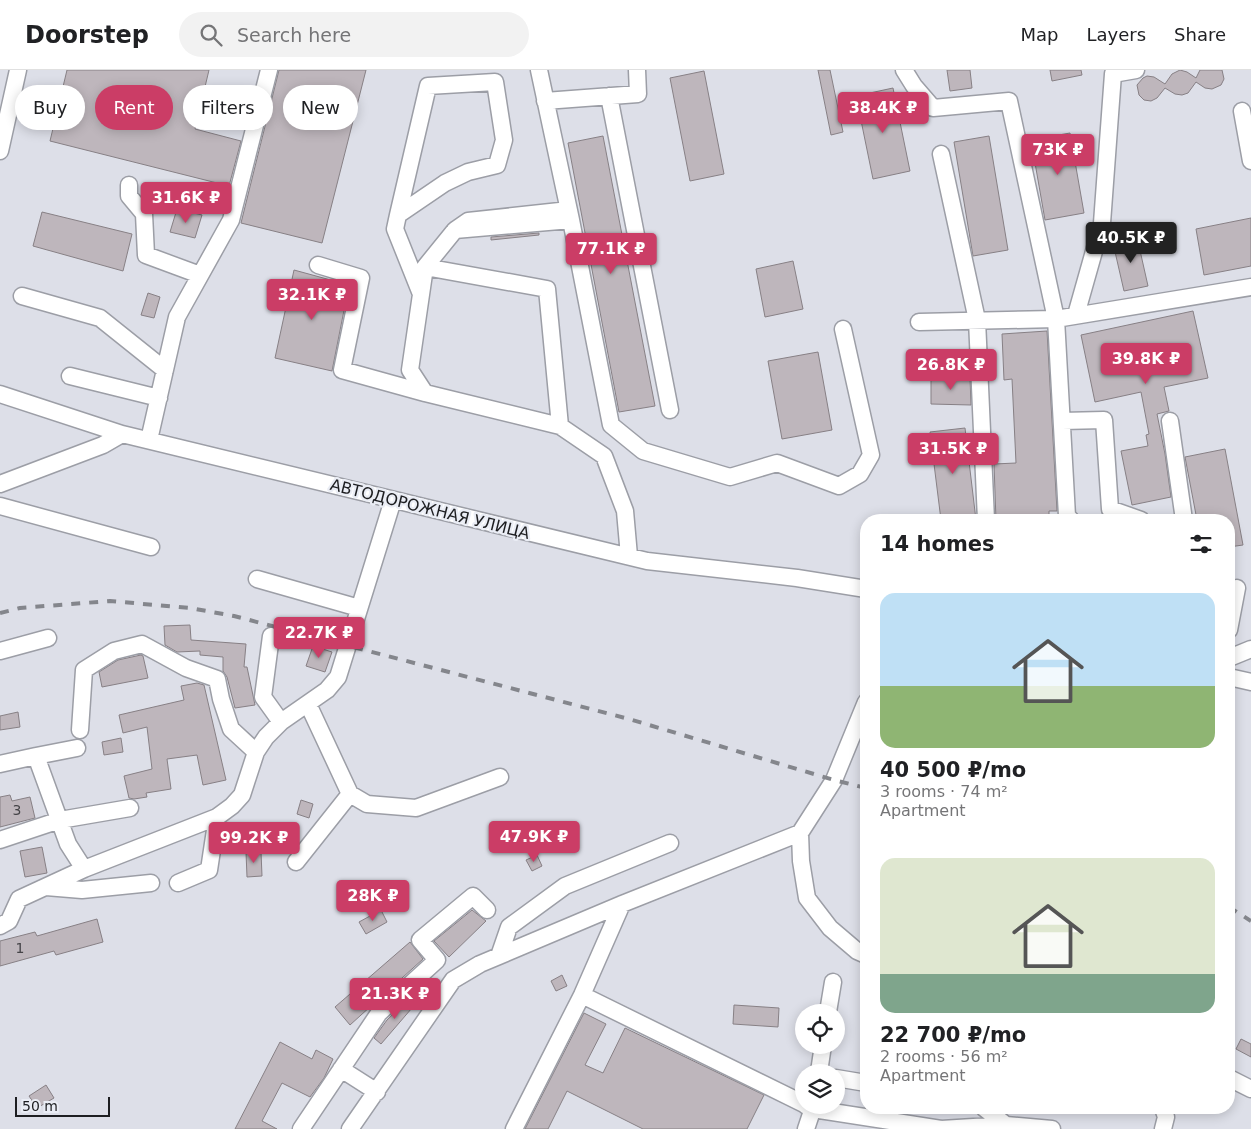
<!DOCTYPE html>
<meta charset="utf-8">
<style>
:root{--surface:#fff;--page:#f2f2f2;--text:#202124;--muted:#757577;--line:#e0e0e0;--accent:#cb3d66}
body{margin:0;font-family:"DejaVu Sans",sans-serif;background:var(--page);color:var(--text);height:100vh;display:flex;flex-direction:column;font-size:19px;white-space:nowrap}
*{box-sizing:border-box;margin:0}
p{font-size:16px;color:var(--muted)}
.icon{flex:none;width:28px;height:28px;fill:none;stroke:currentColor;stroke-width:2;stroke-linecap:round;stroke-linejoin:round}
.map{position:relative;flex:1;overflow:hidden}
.drawer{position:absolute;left:860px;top:444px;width:375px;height:600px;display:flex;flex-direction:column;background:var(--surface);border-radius:20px;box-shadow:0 2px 12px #0003}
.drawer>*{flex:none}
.banner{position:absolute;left:15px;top:15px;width:475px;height:45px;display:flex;gap:10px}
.buttons{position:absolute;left:795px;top:934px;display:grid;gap:10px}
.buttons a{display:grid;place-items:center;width:50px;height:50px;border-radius:50%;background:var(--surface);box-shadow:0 2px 12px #0003;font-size:25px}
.scale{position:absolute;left:15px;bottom:12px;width:95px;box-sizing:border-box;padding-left:5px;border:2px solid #1d1e21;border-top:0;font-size:14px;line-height:18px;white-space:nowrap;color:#1d1e21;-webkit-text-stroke:4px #eaedf5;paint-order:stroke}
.price{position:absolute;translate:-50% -42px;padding:0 11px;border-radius:5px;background:var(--accent);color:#fff;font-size:16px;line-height:32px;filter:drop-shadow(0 1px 2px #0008)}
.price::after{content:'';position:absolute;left:50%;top:30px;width:15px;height:11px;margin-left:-8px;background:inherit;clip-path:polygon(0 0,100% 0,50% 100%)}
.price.on{background:#222;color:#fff}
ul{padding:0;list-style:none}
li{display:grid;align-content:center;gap:10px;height:265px;padding:0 20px}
li span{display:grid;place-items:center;height:155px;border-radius:15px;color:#555}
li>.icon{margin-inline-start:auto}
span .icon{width:90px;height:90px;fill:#fffc;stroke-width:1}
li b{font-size:21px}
h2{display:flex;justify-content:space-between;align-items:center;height:60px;padding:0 20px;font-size:21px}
.chip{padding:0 18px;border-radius:22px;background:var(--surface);box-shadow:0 2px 12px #0003;font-size:18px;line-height:45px}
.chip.on{background:var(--accent);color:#fff}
header{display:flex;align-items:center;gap:30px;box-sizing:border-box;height:70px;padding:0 25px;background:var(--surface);border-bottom:1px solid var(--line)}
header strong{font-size:24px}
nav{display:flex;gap:28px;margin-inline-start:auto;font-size:18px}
.search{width:350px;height:45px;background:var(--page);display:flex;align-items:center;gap:12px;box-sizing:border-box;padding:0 18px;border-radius:28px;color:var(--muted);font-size:19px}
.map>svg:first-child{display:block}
.building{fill:#beb6bc;stroke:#878085}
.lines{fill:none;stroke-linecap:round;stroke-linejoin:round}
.minor-casing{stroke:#9c9ea6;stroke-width:19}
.minor{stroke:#fff;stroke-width:16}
.rail{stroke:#84868c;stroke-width:4;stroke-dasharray:9 9;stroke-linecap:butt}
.labels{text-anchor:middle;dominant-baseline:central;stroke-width:4.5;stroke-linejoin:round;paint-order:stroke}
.number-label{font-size:14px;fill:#454448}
.street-label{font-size:16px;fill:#1d1e21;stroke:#eaedf5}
</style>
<header>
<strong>Doorstep</strong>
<div class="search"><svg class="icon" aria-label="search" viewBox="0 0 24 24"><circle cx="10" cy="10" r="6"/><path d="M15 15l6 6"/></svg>Search here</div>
<nav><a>Map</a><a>Layers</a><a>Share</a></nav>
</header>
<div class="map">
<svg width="1251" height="1059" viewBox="0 0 1251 1059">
<rect width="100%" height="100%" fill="#dddfe8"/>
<path class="building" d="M67 0H209L195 59 241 71 229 116 50 71Z
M279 0H366L322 173 241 153Z
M818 0H830L843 62 831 65Z
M947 0H970L972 18 950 21Z
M1050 0H1081L1082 5 1052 11Z
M1180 0 1187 2 1196 8 1200 0H1222L1224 9 1221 15 1212 19 1205 18 1196 12 1188 23 1182 25 1175 24 1165 18 1157 28 1151 31 1144 30 1139 25 1137 15 1143 8 1147 6 1154 7 1165 14 1172 4Z
M704 1 724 104 690 111 670 8Z
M893 18 910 101 873 109 856 26Z
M1070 63 1084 143 1045 150 1031 70Z
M603 66 655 336 619 342 568 73Z
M989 66 1008 180 973 186 954 72Z
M177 139 202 145 195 168 170 162Z
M42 142 132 164 123 201 33 176Z
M1251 148V196L1204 205 1196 159Z
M539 163V165L491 170V167Z
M1137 167 1148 216 1124 221 1113 173Z
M793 191 803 239 765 247 756 199Z
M294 200 349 215 332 301 275 288Z
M148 223 160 227 154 248 141 245Z
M1193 241 1208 308 1164 317 1169 341 1157 344 1165 384 1171 427 1132 435 1121 381 1148 376 1146 365 1149 364 1141 322 1095 332 1081 265Z
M1047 261 1057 441H1049V450H996L994 394 1016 393 1012 309 1004 310 1002 264Z
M818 282 832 360 782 369 768 291Z
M931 307 970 308 971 335 931 334Z
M965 358 976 450H941L930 362Z
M1225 379 1243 475 1229 477V450H1197L1185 387Z
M190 555 191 570 246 574 244 597H247L255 635 235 638 227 607 223 601V587L200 585V581L177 582 165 575 164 556Z
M313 576 332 582 325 602 306 596Z
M141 585 143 586 148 608 102 617 99 602 118 590Z
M197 613 204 615 226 710 203 715 197 685 167 689 171 719 146 723 147 727 134 729 129 728 124 706 152 699 147 657 123 663 119 645 184 630 181 616Z
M18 642 20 657 0 660V646Z
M121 668 123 682 104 685 102 672Z
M10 725 12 731 30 727 35 748 0 757V727Z
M301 730 313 734 309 748 297 744Z
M42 777 47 803 25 807 20 781Z
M246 782H261L262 806 247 807Z
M537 785 542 796 532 801 526 790Z
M381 840 387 852 366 864 359 852Z
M472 840 486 851 449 887 434 871Z
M97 849 103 872 56 885 54 881 0 896V871L35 862 37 866Z
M410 872 423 889 350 955 335 937Z
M562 905 567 916 556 921 551 911Z
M412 926 418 931 381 974 374 968 387 950Z
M734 935 779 938 778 957 733 954Z
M584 943 606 954 585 995 603 1003 625 958 764 1025 747 1059H643L567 1021 548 1059H525Z
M1241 969 1251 974V987L1236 979Z
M280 972 312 989 316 980 333 989 324 1008 310 1027 282 1013 262 1051 277 1059H235Z
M46 1015 54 1028 37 1038 29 1026Z"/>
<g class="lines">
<defs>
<path id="minor" d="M539 0 571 150 611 355 643 381 730 407 777 393 839 416 860 404 871 385 843 259
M904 0 914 16 933 38 1009 31 1056 249 1067 446 1071 450
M609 26 670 340
M545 31 638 24 637 0
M1242 41 1251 91
M0 81 18 0
M941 84 977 250 986 450
M129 115V126L144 144 146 185 200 205
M569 140 468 151 455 160 571 150
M398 145 445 113 468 102 497 95 504 70 495 12 428 16 398 145 395 159 421 224
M455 160 425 197 410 300 425 323 560 356 604 386 625 441 629 486
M318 195 361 208 342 300 425 323
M425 197 547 219 560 356
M22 226 100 248 165 300
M1076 245 1102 153 1113 4 1136 0
M919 252 1056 249 1251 217
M70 306 159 328
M0 324 122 364 647 491 797 508 866 519
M1062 351 1104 350 1110 439 1141 450
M1170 351 1184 450
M149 370 177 247 231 150 269 0
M0 414 103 375 122 364
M0 436 151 477
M257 509 359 538
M1229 560 1237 518
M271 566 263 627 281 652
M0 581 48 568
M1229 588 1251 579
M1229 607 1251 612
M866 632 834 710 800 763 801 791 807 828 830 858 857 881 866 885
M308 634 350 724 367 734 416 738 500 707
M80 660 84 600 114 581 142 574 186 598 217 609 221 629 231 659 256 682
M77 678 36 686 68 774 84 799 217 747 232 736 242 725 256 682 266 667 281 652 327 620 338 607 393 430
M0 694 36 686
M0 770 60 750 130 738
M296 792 350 724
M178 813 209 800 217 747
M46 817 82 820 151 813
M0 856 9 851 19 829 84 799
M499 886 509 857 565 816 670 773
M582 925 804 1034
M828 942 833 912
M341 999 377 1022
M819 1002 823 975
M836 1008 866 1013
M1229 1008 1251 1019
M805 1035 813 1039 941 1059 1006 1055
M984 1038 1006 1055 1052 1059
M301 1059 379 943 437 890 420 870 473 826 487 840
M350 1059 453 910 480 894 622 834 800 763
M514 1059 582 925 622 834
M806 1059 814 1035
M1163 1059 1166 1047 1163 1038"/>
</defs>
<use href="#minor" class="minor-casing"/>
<use href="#minor" class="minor"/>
<path class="rail" d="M0 543 20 538 110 531 190 538 234 546 629 649 834 710 866 718
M1229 837 1251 851"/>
</g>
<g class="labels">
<g class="number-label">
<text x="17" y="740">3</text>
<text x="20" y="878">1</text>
</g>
<g class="street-label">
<text transform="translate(430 439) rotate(14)">АВТОДОРОЖНАЯ УЛИЦА</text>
</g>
</g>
</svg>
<div class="buttons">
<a><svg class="icon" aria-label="locate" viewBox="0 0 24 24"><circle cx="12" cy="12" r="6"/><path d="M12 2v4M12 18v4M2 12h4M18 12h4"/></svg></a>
<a><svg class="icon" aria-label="layers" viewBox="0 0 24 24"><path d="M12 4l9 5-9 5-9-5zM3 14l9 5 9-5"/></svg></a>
</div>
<div class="scale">50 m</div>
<b class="price" style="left:883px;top:64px">38.4K ₽</b>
<b class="price" style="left:1058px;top:106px">73K ₽</b>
<b class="price" style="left:186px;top:154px">31.6K ₽</b>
<b class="price on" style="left:1131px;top:194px">40.5K ₽</b>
<b class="price" style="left:611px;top:205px">77.1K ₽</b>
<b class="price" style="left:312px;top:251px">32.1K ₽</b>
<b class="price" style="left:1146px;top:315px">39.8K ₽</b>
<b class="price" style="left:951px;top:321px">26.8K ₽</b>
<b class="price" style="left:953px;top:405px">31.5K ₽</b>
<b class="price" style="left:319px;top:589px">22.7K ₽</b>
<b class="price" style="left:534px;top:793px">47.9K ₽</b>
<b class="price" style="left:254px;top:794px">99.2K ₽</b>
<b class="price" style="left:373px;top:852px">28K ₽</b>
<b class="price" style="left:395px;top:950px">21.3K ₽</b>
<div class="banner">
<a class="chip">Buy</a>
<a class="chip on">Rent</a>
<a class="chip">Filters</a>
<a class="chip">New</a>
</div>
<section class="drawer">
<h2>14 homes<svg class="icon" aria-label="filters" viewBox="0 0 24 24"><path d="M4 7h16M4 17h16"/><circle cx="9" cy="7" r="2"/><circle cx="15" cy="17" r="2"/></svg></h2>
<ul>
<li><span style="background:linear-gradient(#bfe0f5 60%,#8fb573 0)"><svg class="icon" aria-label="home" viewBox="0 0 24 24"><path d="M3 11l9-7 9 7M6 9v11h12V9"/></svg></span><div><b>40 500 ₽/mo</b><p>3 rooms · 74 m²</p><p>Apartment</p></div></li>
<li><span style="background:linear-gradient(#dfe7d0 75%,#7fa58c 0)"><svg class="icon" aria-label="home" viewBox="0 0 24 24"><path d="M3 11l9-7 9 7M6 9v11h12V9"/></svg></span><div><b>22 700 ₽/mo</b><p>2 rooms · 56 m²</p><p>Apartment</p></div></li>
</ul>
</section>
</div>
